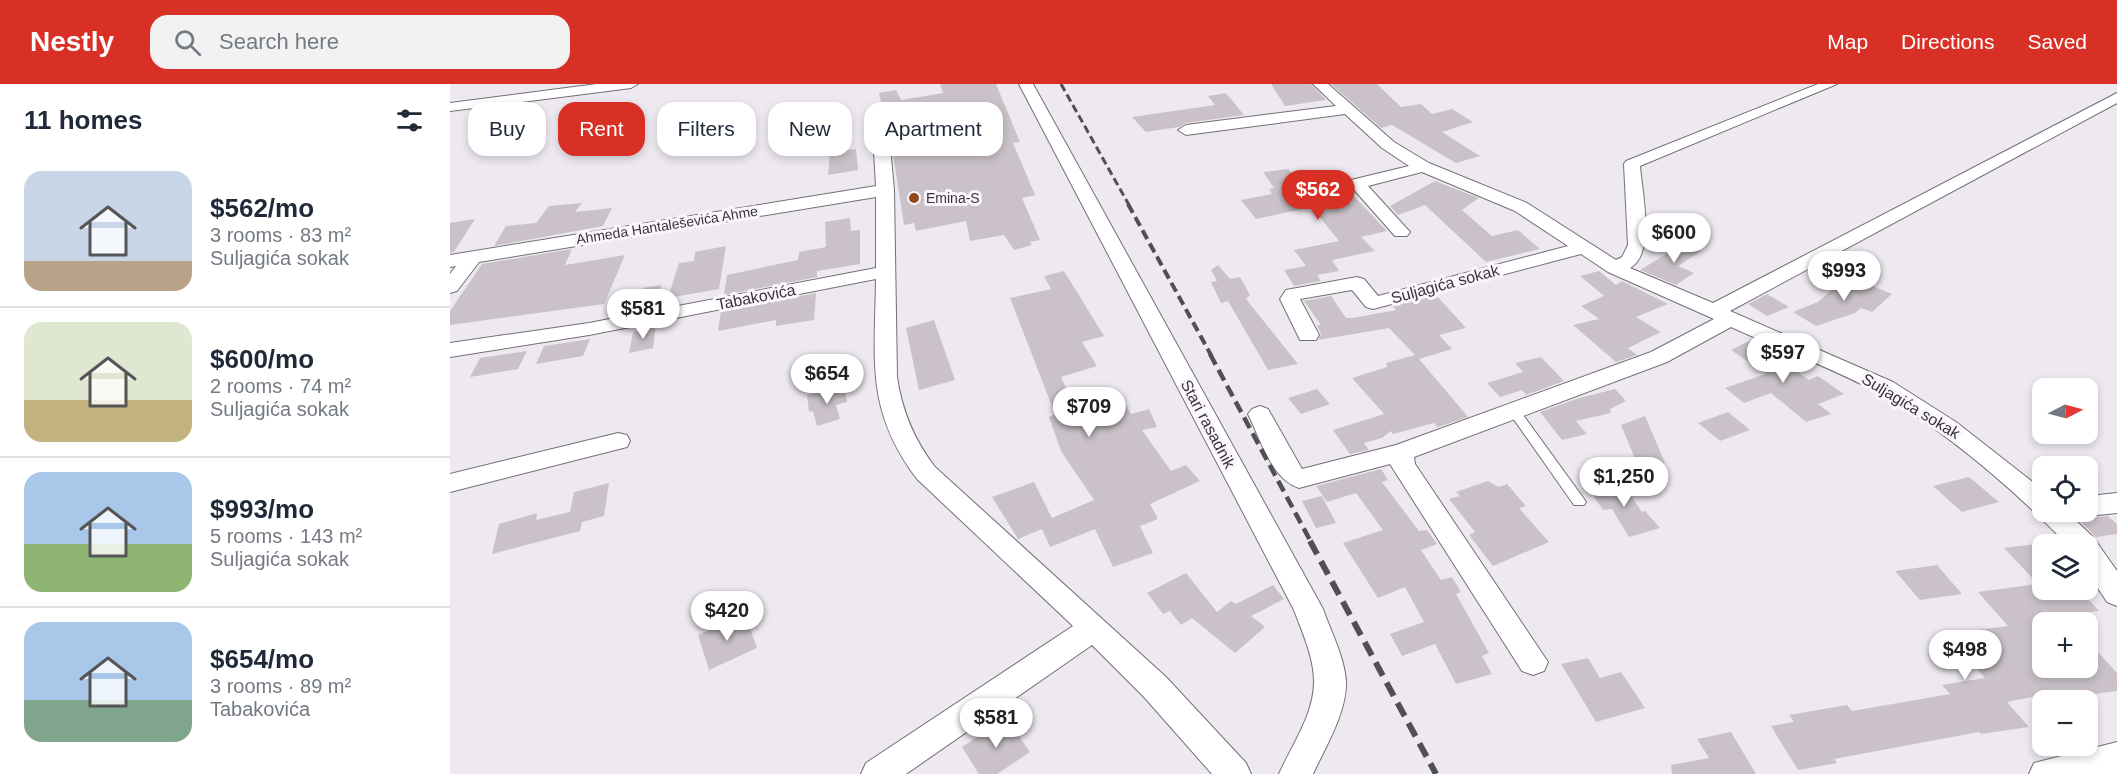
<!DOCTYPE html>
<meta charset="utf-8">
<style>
:root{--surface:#fff;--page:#f2f2f3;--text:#1f2937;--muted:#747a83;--line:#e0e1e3;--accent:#d93025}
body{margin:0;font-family:Helvetica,sans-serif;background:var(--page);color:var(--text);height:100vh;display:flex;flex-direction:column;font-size:22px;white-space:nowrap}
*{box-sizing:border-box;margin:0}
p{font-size:20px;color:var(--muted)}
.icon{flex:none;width:33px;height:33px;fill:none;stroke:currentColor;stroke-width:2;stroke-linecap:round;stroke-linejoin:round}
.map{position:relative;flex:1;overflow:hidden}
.panel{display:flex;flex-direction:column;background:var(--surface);width:450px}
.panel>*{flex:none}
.banner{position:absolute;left:18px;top:18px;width:570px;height:54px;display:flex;gap:12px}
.needle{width:39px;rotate:84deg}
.tools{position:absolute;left:1582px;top:294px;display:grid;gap:12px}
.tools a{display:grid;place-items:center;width:66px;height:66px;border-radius:12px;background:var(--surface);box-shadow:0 3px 9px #0003;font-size:30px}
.price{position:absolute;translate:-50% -51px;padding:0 14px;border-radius:21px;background:#fff;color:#222;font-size:20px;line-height:39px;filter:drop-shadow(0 2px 3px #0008)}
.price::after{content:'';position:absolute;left:50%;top:36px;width:18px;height:14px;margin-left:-9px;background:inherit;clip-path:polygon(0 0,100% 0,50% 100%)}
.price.current{background:var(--accent);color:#fff}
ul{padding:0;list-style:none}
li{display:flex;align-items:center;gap:18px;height:150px;padding:0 24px}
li+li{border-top:2px solid var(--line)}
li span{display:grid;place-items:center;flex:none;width:168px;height:120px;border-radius:18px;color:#555}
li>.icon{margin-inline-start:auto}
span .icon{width:72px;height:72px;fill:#fffc;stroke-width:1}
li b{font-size:26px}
h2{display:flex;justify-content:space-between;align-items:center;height:72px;padding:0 24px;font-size:26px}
.tag{padding:0 21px;border-radius:18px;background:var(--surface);box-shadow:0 3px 9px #0003;font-size:21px;line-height:54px}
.tag.current{background:var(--accent);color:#fff}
header{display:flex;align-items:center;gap:36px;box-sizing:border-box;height:84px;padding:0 30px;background:var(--accent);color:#fff}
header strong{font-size:28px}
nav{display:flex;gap:33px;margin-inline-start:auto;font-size:21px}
.search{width:420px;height:54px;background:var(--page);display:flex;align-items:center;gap:15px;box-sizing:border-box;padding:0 21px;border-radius:18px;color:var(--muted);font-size:22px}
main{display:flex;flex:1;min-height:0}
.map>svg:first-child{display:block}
.building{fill:#cac2c8}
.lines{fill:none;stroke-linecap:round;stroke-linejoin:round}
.service-casing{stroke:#736f76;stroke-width:2}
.minor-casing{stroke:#736f76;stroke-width:2}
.service{fill:#fff;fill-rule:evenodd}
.minor{fill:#fff;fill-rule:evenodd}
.rail-far3{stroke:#524f53;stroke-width:3;stroke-dasharray:8 4;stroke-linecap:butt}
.rail-far2{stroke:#524f53;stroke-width:4;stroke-dasharray:10 5;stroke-linecap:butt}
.rail-far1{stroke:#524f53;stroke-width:4.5;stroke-dasharray:12 6;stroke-linecap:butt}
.rail{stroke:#524f53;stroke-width:6;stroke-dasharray:15 8;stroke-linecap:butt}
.poi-dot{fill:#8e4a1e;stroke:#fbf6fe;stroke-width:2}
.labels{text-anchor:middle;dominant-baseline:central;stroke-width:6;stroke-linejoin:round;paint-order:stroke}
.far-poi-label{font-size:14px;fill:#373538;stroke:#fbf6fe;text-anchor:start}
.far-street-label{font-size:14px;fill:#373538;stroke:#fbf6fe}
.street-label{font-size:16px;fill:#373538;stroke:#fbf6fe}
</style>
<header>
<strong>Nestly</strong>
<div class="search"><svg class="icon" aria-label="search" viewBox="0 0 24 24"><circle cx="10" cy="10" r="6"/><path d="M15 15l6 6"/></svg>Search here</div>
<nav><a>Map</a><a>Directions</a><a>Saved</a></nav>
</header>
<main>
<section class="panel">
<h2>11 homes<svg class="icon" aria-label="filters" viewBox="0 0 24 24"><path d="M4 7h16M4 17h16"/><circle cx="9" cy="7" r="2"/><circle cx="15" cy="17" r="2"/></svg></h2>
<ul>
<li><span style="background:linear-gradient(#c9d6e8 75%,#b9a48a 0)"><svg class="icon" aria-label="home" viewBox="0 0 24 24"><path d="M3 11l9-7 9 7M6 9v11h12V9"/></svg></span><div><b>$562/mo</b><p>3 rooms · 83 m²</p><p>Suljagića sokak</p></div></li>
<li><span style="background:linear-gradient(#dfe7d0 65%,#c2b280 0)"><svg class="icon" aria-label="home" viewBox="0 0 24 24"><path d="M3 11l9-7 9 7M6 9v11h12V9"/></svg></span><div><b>$600/mo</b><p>2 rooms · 74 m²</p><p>Suljagića sokak</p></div></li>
<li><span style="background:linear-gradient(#a9c7e8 60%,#8fb573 0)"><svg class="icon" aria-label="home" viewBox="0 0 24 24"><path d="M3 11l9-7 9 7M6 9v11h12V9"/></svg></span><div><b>$993/mo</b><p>5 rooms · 143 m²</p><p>Suljagića sokak</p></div></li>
<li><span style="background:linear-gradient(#a9c7e8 65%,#7fa58c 0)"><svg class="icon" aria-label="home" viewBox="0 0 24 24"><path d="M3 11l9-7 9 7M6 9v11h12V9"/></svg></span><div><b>$654/mo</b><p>3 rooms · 89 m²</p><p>Tabakovića</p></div></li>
</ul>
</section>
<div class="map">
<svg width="1667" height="690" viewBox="0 0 1667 690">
<rect width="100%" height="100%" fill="#eee9f1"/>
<path class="building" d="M490 0H546L570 58 563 59 585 111 572 114 590 156 580 158 582 161 564 166 554 151 520 157 516 137 466 147 464 139 454 141 443 71 477 65 463 32 435 37 429 9 446 6 451 16 493 9Z
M821 0H861L876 16 835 22Z
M881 0H927L951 23 971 20 982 30 1002 25 1023 38 992 48 1030 72 1006 79 942 41 931 44Z
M776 9 794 31 736 39 729 43 696 48 682 33 765 21 758 12Z
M406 65 408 86 378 91 380 69Z
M838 85 849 99 877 95 891 112 902 110 937 147 911 153 925 167 882 176 889 187 867 191 871 197 844 202 834 186 856 182 844 166 889 157 862 123 806 135 791 116 822 110 819 105 824 104 813 88Z
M985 97 1029 114 1012 126 1042 152 1068 146 1090 165 1036 178 975 121 948 131 940 122Z
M132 119 125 128 162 124 153 142 44 162 56 142 86 139 99 122Z
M400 134 401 147 410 146V180L367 187V193L274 211 277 191 348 176 349 168 376 163 375 138Z
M25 135 4 168 0 169V139Z
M1243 154 1251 167 1228 182 1244 189 1226 201 1190 186Z
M276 162 269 205 218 214 229 179 244 177 245 168Z
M122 165 115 181 175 171 154 220 0 241V227L32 180Z
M768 181 780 195 790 193 800 211 796 215 848 280 818 286 778 217 771 219 761 198 767 197 761 186Z
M614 187 654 252 632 258 647 282 611 293 625 324 670 311 681 330 699 325 707 343 692 346 721 387 736 381 750 397 700 420 708 435 690 442 703 469 663 483 645 445 600 463 592 445 568 455 542 413 584 398 602 434 644 416 611 367 599 333 605 330 560 214 601 205 594 192Z
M1149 187 1166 201 1172 197 1218 220 1186 233 1211 248 1178 264 1187 271 1166 278 1123 241 1149 235 1131 222 1154 212 1130 192Z
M1397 192 1442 210 1422 228 1411 224 1405 229 1366 242 1343 228 1368 218Z
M211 201 208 223 196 226 193 204Z
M366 209 364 236 326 242V236L268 247 271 227Z
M1317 210 1339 223 1317 232 1298 220Z
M986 211 1016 244 989 251 1002 265 969 275 1018 333 988 343 984 339 943 350 941 347 932 354 914 359 919 366 900 370 883 346 934 330 902 294 937 283 936 279 965 271 939 244 868 256 871 250 867 241H871L854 217 881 212 896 234H903L946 226 943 222Z
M484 236 505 296 469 306 456 244Z
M206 240 203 264 179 269 183 248 199 246 198 242Z
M140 255 133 272 86 280 94 262Z
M1301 256 1359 296 1368 292 1394 310 1368 320 1381 330 1356 338 1321 309 1294 319 1275 304 1316 290 1281 266Z
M77 267 68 285 20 293 30 274Z
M1091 273 1114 297 1076 311 1072 306 1050 313 1037 299 1073 288 1065 279Z
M394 302 397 318 386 321 390 335 367 342 363 327 359 328 357 311Z
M867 305 880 320 851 330 838 314Z
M1165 305 1176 317 1160 325 1161 329 1126 337 1137 350 1112 356 1090 328 1129 314Z
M1278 328 1300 346 1270 357 1248 339Z
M1195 332 1215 379 1210 380 1211 382H1188L1171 341Z
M931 385 938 396 932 398 969 447 977 446 987 460 971 466 991 496 1002 493 1011 508 1006 510 1039 569 1032 572 1042 590 1006 600 985 560 952 572 940 550 974 538 955 503 928 514 893 459 933 446 906 409 877 418 866 402Z
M1519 393 1549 418 1512 428 1483 402Z
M1038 397 1049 403 1057 400 1076 422 1069 424 1099 458 1043 482 1019 451 1025 448 999 415 1010 412 1006 408Z
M1171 398 1192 428 1195 427 1210 444 1179 453 1162 425 1153 426 1138 404Z
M159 399 154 432 132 438 130 447 42 470 49 440 87 429 86 436 120 428 124 408Z
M872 412 886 439 866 444 852 417Z
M1623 430 1638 434 1658 432 1667 440V450L1646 453Z
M1593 459V506H1630L1649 527 1620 530 1628 538H1593V584H1638V557L1667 589V607L1622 613 1616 606 1557 618 1579 643 1531 650 1529 648 1384 675 1387 679 1348 686 1321 642 1344 638 1339 631 1397 621 1402 627 1500 610 1492 601 1535 594 1498 550 1558 542 1528 508 1588 500 1554 464Z
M1487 481 1512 510 1470 516 1445 487Z
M736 489 767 528 781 517 786 520 823 501 834 515 801 532 815 543 785 569 742 534 731 541 720 527 713 530 697 509Z
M295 530 307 564 259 586 248 551Z
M1138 574 1150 594 1171 588 1195 624 1146 638 1111 580Z
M556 634 580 668 547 690H529L512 663Z
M1281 648 1306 690H1222L1221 681 1259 674 1247 655Z"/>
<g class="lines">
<defs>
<path id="service" d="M1064 323 1068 324 1134 415 1136 418 1134 421H1124L1058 327Z"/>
<path id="minor" d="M147 0H188L181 4 0 27V19Z
M569 0H583L873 525C881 548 894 572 896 597 897 628 876 662 863 690H829C842 661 864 630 864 598 864 573 852 548 844 526Z
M863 0H878L944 58 979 79 1077 119 1166 176 1172 173 1178 161 1174 80 1176 77 1368 0H1387L1190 82C1192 108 1206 170 1180 184L1263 219 1667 9V19L1280 227 1443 298 1506 338 1593 406V428H1617L1643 453 1667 487V522L1657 518 1638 489V460H1617C1563 405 1497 347 1428 309 1381 283 1329 265 1281 243L1217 278 964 373 965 380 1098 578 1094 587 1083 591 1072 587 940 380 849 404C822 396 810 354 798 330L802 325 810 322 818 325 852 385 946 361 1201 268 1264 235 1158 188 1131 170 923 225 916 223 902 206 850 215 869 251 866 256H850L830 215 836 206 907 193 914 195 928 212 1118 162 1065 127 972 88 918 102 960 148 957 152H945L899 100 901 96 959 82 932 64 895 30 736 51 728 46 736 41 886 22Z
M431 46 439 51 444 106 447 293C452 327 464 356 485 383L716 593 796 679 801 690H762L694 613 642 561 456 690H411L416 679 623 542 467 395C415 326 425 276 426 195L139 251 0 273V259L139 239 426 184V113L29 178 7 207 0 209V190L6 182 0 183V171L426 102 423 51Z
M168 349 177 351 180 357 177 363 0 408V390Z
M1667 409V429L1638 432 1628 428H1638V412Z
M1667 658V690H1579L1584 679Z"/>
</defs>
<use href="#service" class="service-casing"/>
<use href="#minor" class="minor-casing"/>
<use href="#service" class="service"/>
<use href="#minor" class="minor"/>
<path class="rail-far3" d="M611 0 679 121"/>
<path class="rail-far2" d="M678 120 761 271"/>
<path class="rail-far1" d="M760 270 861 458"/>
<path class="rail" d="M860 457 986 690"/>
</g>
<circle class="poi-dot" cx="464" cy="114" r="6"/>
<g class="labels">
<g class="far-poi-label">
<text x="476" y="114">Emina-S</text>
</g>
<g class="far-street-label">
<text transform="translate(217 141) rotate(-9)">Ahmeda Hantaleševića Ahme</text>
</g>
<g class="street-label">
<text transform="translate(995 200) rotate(-15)">Suljagića sokak</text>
<text transform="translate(306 213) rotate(-11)">Tabakovića</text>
<text transform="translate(1461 322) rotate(31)">Suljagića sokak</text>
<text transform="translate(758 340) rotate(62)">Stari rasadnik</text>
</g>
</g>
</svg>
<div class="tools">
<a><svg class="needle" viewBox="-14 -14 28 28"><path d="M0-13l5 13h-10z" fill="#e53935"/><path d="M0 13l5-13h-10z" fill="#747a83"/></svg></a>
<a><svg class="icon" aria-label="locate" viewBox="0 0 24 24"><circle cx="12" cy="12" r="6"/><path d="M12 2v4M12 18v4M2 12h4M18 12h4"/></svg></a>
<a><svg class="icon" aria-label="layers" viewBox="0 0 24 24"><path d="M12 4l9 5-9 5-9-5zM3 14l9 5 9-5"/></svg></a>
<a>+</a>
<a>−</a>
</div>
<b class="price current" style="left:868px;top:137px">$562</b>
<b class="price" style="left:1224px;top:180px">$600</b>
<b class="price" style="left:1394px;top:218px">$993</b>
<b class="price" style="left:193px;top:256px">$581</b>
<b class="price" style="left:1333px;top:300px">$597</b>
<b class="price" style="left:377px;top:321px">$654</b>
<b class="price" style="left:639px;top:354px">$709</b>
<b class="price" style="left:1174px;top:424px">$1,250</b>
<b class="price" style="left:277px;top:558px">$420</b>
<b class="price" style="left:1515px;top:597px">$498</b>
<b class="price" style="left:546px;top:665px">$581</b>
<div class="banner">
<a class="tag">Buy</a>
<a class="tag current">Rent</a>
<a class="tag">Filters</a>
<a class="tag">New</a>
<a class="tag">Apartment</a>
</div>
</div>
</main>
